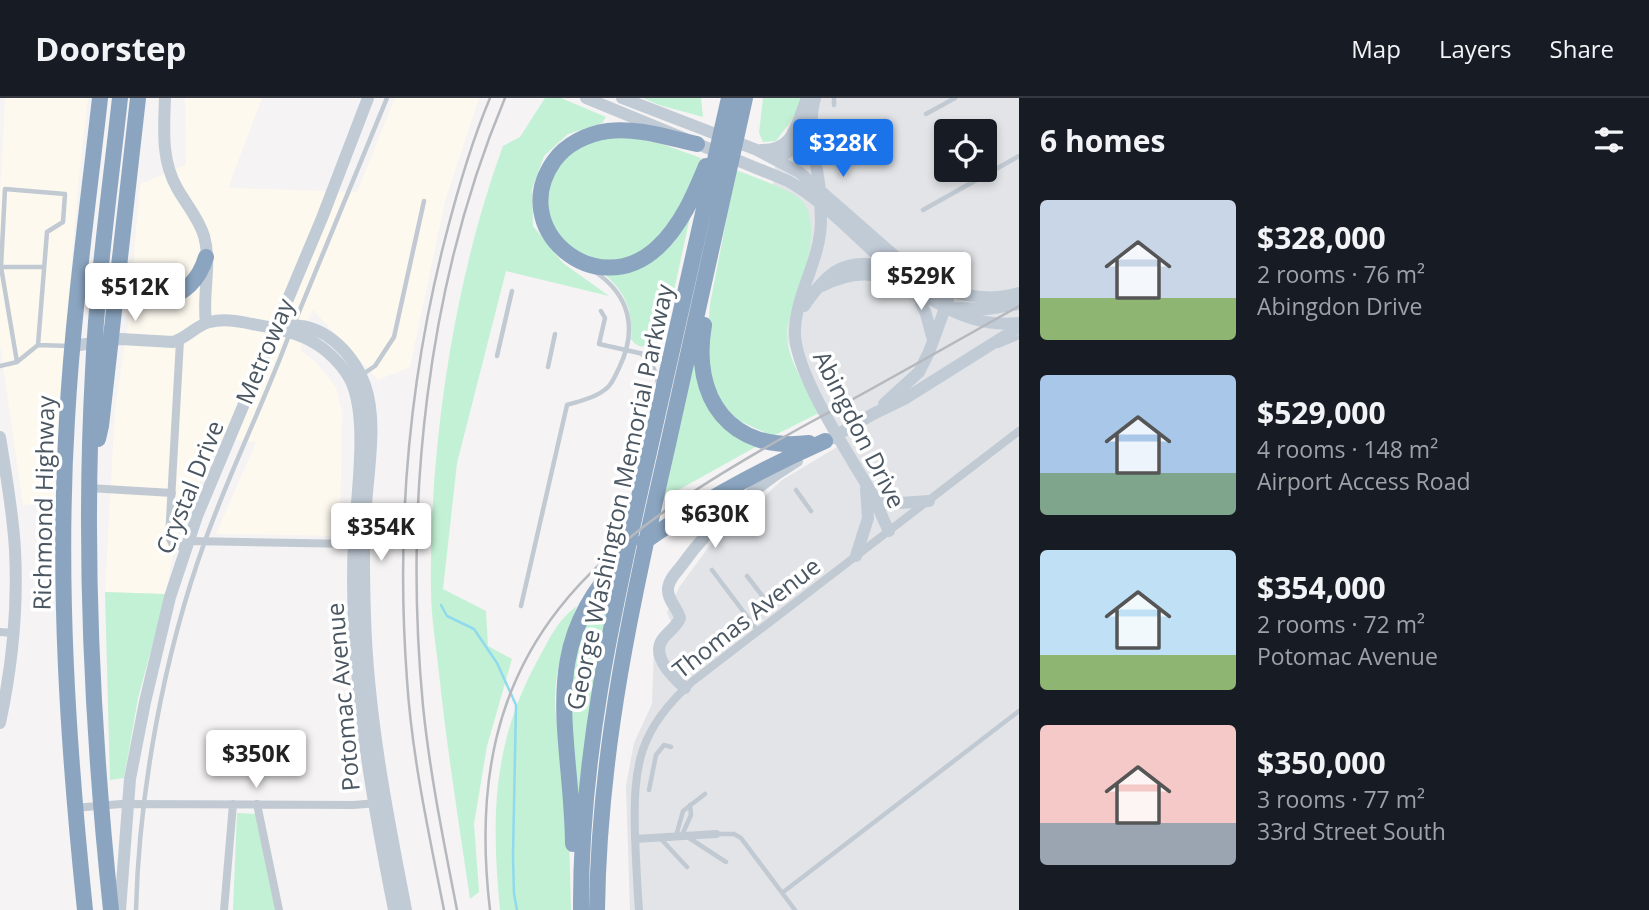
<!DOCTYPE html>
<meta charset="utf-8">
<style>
:root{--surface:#171b24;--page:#20242c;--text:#f1f3f6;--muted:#9ea1a6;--line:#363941;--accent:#1a73e8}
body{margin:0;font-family:"Open Sans",sans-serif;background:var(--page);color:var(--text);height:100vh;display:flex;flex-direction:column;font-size:26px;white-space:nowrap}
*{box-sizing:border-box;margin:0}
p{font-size:23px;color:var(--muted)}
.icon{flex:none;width:38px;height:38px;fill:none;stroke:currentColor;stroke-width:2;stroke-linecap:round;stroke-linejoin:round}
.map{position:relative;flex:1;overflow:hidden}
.details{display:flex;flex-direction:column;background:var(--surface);width:630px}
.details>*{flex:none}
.controls{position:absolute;left:934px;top:21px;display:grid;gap:14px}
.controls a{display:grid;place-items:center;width:63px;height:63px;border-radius:7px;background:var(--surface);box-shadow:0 4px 10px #0003;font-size:35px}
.price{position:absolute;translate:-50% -60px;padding:0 16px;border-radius:7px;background:#fff;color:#222;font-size:23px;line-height:46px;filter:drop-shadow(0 2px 4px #0008)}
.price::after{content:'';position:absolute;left:50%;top:42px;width:21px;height:16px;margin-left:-10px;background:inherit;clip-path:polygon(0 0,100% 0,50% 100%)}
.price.active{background:var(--accent);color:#fff}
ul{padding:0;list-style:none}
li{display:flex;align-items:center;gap:21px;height:175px;padding:0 21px}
li span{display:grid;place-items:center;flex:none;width:196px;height:140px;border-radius:7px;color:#555}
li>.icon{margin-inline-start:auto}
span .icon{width:84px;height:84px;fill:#fffc;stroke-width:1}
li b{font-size:30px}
h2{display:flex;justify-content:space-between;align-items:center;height:84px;padding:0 21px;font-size:30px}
header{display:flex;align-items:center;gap:42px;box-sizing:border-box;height:98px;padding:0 35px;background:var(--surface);border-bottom:2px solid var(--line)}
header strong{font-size:33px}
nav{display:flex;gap:38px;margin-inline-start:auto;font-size:24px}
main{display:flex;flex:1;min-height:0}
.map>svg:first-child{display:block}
.commercial{fill:#fdf9ef}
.airport{fill:#e2e4e7;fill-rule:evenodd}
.green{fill:#c3f1d5}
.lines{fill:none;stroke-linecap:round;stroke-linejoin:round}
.stream{stroke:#90daee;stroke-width:2.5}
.lane{stroke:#c1cad2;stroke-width:4.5}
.street{stroke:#c1cad2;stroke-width:8}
.secondary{stroke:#c1cbd6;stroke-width:12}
.highway{stroke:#8ba5c1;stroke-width:16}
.rail{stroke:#b5b8bd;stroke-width:2.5}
.labels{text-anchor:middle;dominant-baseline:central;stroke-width:7;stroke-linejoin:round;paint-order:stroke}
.street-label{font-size:24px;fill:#4a5661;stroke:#fff}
</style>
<header>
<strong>Doorstep</strong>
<nav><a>Map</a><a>Layers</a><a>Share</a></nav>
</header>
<main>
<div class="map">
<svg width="1019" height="812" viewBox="0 0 1019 812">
<rect width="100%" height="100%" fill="#f5f3f3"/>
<path class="commercial" d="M5 0H88L78 89 59 327 57 404 23 407 0 247V95Z
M185 0H262L228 90 357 94 395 0H479L445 103 410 269 378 282 313 212 301 236V252L317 266 336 289 342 314 340 438 216 436 256 344 219 341 176 439 166 496 105 494 115 310 128 227 140 86 186 67Z"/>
<path class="airport" d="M802 0H1019V812H630L626 688 634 645 652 606 654 549 671 524 667 514 680 488 708 450 782 382 837 349 796 268 787 241 801 102 773 88 777 47 782 43ZM947 33H985V72H947Z"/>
<path class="green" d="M545 0H561L606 19 602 25 568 36 544 58 532 91 533 128 563 165 609 198 506 173 457 365 443 491 486 513 488 548 512 561 487 648 474 726 479 794 470 801C459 726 447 651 439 575 436 547 431 519 431 491 429 347 454 182 503 48L520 39Z
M643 0H701L703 19 659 7Z
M763 0H802L794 19 776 43 763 44 759 35Z
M629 39 662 46 701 60 686 101 665 133 641 157 600 165 572 153 551 129 545 99 555 71 574 51 598 40Z
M736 72C753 79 788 90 800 101 822 122 806 170 798 194 794 208 786 225 787 241 790 266 808 292 819 315L773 338 737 322 718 300 706 262 710 206Z
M690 119 665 234C657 246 641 256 631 241 633 214 626 194 604 176Z
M698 238 701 289 759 347 664 400Z
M614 485 578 730C575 670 559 580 586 525 593 511 605 498 614 485Z
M105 494 166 496 138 600 124 680 110 682Z
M577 508C566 538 555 569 555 602 555 623 562 650 564 672 569 718 570 765 571 812H500C491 717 492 644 540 558 551 538 558 522 577 508Z
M237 715 256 716 275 812H233Z"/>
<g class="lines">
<path class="stream" d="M441 507 447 518 474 531 497 565 516 607 513 758 514 796 517 812"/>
<path class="lane" d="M834 0V7
M926 16 955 0
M923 112 1019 58
M1 169H44
M601 213 605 220 599 246 666 261
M294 226 387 0
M998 248 1019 239
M642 256 654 271 658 285
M497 258 512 193
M17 264 1 169 5 91 65 96 63 124 47 134 38 247
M0 268 17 264 38 247 70 248
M548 269 555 236
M363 276 375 268 394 239 424 103
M796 392 811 413
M712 472 758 533
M747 478 764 500
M521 508 567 307C580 303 598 299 608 289 613 284 616 276 619 270 638 231 630 197 594 173
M649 692 656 657 664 647 671 649
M717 736H734L741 740 795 812
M682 737 691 717 690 707
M676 738 683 713 705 696
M660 740 687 769
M689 740 726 764
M782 795 1019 613
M136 812C139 693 164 556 205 443 230 373 263 307 289 237"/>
<path class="street" d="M180 242 169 439 173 447 187 449
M89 390 172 395
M189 443 357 446
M0 534 13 535
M257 706 279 812
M74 710 121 706 353 707 378 705
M635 741 716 736
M224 812 233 706
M639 812C637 787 636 762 635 737 633 666 639 631 693 583L1019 333"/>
<path class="secondary" d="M165 0C164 31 161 62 177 90 186 106 199 121 204 138 212 166 202 197 206 225
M586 0 788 83C862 124 923 236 1019 225
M622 0 757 52 799 74 914 175C943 195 985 206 1019 195
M815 0C807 29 815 56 819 85 821 97 820 110 821 122 821 161 797 193 795 231 792 272 849 356 871 394 878 407 882 420 889 433
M761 52C795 53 796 26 807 0
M784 57 811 36
M822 188C854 172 873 175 906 184
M915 190 926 216 933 242
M804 208C830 171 844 160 891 169
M953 210 987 211 1019 206
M286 228C323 223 353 255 365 287 379 326 366 382 365 424 363 455 364 487 365 519 368 618 387 715 406 812
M72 248 121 241 173 244C187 240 196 227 210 224 223 220 239 223 252 226 292 232 323 241 347 276 371 311 356 400 354 443 348 567 370 691 394 812
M884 306 919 274 929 254 948 202
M0 339C6 377 13 414 15 452 18 510 12 569 0 625
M818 348 873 316 906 300 1019 229
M873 398 900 405 929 403
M856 458 868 420 866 391
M685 590C674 580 651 559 662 542 668 533 676 530 680 520 677 509 667 502 668 490 669 481 677 474 682 467 712 425 753 390 797 363
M120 812 130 681 145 604 170 499 197 418 322 120 368 0"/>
<path class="highway" d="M697 46C669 40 637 29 608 33 587 36 566 46 554 63 506 131 596 206 657 150 681 128 694 97 706 68
M118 170C142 217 192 206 206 159
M704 227C691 300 730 355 809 345
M98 341 101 328 138 0
M644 444C699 405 764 370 825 343
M573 746C572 636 534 549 624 460
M85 812C68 649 57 485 67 321 73 213 88 107 100 0
M111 812C92 633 83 454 93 274 97 182 110 91 120 0
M581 812C580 662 612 518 645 372 673 248 701 124 729 0
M597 812C599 648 633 500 669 342 695 228 720 114 745 0"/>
<path class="rail" d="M444 812C429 736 412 659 407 582 396 433 408 286 445 141 457 94 471 45 490 0
M457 812C444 745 430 677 423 608 404 407 426 188 505 0
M490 812C458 543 598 441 811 324 881 286 950 247 1019 208"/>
</g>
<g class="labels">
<g class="street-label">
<text transform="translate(264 253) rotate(-67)">Metroway</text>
<text transform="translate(860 331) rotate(63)">Abingdon Drive</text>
<text transform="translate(189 389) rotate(-68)">Crystal Drive</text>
<text transform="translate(619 399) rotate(-78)">George Washington Memorial Parkway</text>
<text transform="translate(43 405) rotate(-89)">Richmond Highway</text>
<text transform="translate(746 519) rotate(-38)">Thomas Avenue</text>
<text transform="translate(342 599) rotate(-95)">Potomac Avenue</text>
</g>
</g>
</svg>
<div class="controls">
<a><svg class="icon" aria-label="locate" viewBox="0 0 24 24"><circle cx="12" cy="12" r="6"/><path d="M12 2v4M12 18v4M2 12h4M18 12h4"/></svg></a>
</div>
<b class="price active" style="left:843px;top:81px">$328K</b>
<b class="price" style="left:921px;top:214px">$529K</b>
<b class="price" style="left:135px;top:225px">$512K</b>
<b class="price" style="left:715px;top:452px">$630K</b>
<b class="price" style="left:381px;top:465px">$354K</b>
<b class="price" style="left:256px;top:692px">$350K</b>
</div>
<section class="details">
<h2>6 homes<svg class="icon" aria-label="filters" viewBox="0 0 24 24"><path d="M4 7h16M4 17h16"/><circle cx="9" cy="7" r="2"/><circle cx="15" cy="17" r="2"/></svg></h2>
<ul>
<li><span style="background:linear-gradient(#c9d6e8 70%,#8fb573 0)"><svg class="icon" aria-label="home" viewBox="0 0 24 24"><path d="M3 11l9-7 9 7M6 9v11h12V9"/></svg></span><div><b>$328,000</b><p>2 rooms · 76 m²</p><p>Abingdon Drive</p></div></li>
<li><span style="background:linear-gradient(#a9c7e8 70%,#7fa58c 0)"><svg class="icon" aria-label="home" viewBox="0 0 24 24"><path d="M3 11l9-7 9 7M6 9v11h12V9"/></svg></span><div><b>$529,000</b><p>4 rooms · 148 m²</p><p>Airport Access Road</p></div></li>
<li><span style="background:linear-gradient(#bfe0f5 75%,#8fb573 0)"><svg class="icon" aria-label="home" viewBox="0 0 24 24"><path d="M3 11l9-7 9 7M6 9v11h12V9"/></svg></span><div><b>$354,000</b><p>2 rooms · 72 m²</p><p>Potomac Avenue</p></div></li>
<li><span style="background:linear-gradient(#f6c9c9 70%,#9aa5b1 0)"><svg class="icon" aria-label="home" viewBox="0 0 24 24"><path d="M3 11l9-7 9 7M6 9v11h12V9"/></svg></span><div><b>$350,000</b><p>3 rooms · 77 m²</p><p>33rd Street South</p></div></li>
</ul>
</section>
</main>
